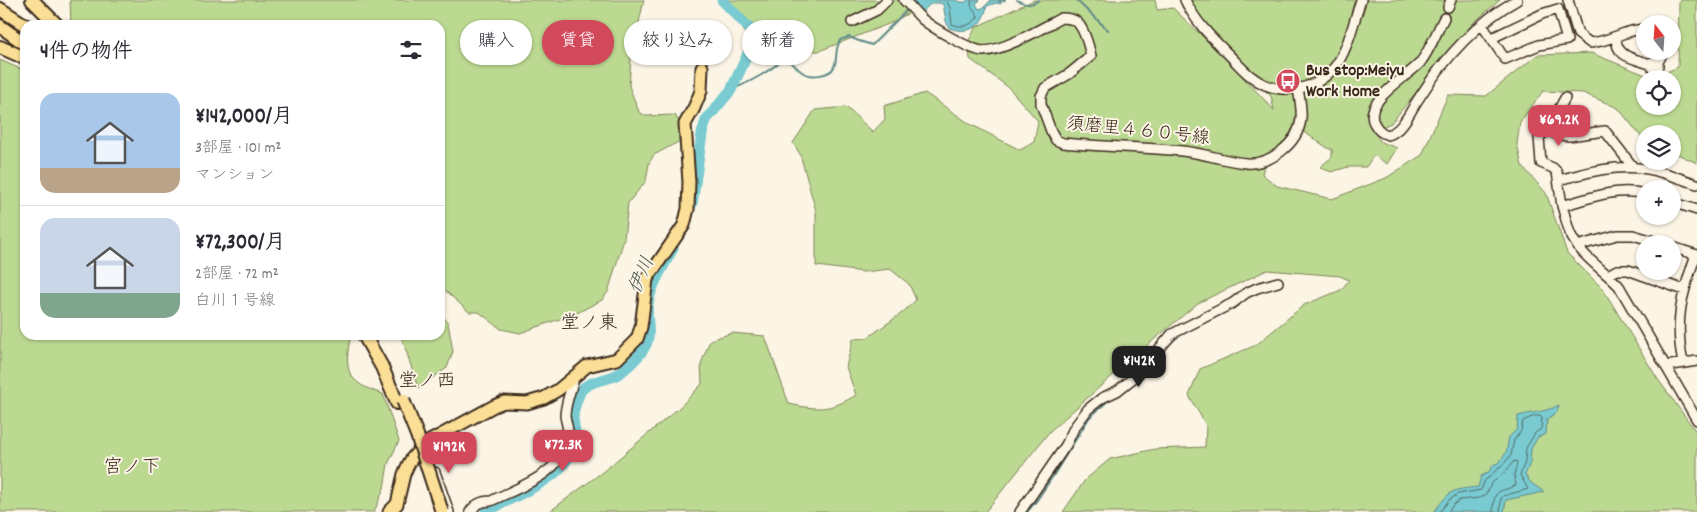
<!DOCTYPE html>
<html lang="ja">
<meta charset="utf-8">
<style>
:root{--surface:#fff;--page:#f7f7f7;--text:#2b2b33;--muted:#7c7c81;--line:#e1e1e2;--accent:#d1495b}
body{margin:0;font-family:Dekko,"Klee One",sans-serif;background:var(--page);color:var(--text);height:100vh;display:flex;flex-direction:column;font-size:19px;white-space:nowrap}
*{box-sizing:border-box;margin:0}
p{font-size:16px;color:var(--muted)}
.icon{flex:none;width:28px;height:28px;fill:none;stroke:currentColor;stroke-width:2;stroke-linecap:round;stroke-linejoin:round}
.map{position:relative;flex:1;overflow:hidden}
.side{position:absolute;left:20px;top:20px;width:425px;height:320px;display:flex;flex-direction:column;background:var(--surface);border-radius:15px;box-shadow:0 1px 4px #0004}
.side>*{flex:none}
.hud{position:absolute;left:460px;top:20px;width:475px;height:45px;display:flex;gap:10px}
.needle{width:32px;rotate:343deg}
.buttons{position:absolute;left:1636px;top:15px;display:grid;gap:10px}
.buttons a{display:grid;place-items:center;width:45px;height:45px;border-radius:50%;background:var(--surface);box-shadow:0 1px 4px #0004;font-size:25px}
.price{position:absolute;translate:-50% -42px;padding:0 11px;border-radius:10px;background:var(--accent);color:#fff;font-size:16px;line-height:32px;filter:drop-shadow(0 1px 2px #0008)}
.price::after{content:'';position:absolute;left:50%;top:30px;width:15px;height:11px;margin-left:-8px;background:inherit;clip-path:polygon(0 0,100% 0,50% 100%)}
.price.current{background:#222;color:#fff}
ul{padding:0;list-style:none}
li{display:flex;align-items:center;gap:15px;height:125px;padding:0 20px}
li+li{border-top:1px solid var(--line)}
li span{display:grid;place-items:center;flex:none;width:140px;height:100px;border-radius:15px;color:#555}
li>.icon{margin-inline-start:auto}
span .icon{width:60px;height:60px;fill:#fffc;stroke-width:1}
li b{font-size:21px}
h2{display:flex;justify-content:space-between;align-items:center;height:60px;padding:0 20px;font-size:21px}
.chip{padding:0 18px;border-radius:22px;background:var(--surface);box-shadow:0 1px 4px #0004;font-size:18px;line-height:45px}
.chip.current{background:var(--accent);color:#fff}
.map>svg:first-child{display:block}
.green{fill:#bcd991;stroke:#7c8258;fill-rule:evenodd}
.water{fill:#79cad1;stroke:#608a89}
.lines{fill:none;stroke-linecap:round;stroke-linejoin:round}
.shore{stroke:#546a66;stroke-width:1}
.stream{stroke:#608a89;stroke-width:2}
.river{stroke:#79cad1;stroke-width:11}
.minor-casing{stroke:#3b2a1e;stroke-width:12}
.major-casing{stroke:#3b2a1e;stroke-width:15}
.highway-casing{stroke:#3b2a1e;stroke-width:16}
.minor{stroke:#fcf5e5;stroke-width:9}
.major{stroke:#fbdf96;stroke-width:11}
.highway{stroke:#fbdf96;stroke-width:12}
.highway-bridge-casing{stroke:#3b2a1e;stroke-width:16;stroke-linecap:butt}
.highway-bridge{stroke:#fbdf96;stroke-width:12}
.labels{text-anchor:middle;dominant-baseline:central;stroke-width:4;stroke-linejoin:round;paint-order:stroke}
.poi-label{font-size:18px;font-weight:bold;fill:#3b2a1e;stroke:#fcf5e5;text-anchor:start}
.street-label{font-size:18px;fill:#3b2a1e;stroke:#fcf5e5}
.water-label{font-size:19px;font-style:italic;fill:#4e5a54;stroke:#fcf5e5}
.neighbourhood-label{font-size:19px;fill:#3b2a1e;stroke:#fcf5e5}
</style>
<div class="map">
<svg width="1697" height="512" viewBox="0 0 1697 512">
<rect width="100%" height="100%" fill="#fcf5e5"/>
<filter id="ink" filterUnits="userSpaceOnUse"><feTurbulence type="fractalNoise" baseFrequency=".02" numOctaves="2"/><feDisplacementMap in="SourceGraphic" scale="10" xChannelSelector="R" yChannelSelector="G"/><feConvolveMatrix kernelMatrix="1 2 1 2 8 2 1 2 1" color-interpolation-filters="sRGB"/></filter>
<g filter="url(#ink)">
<path class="green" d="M70 0H644L631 58 629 86 639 112 646 116 675 115 680 123V141L654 155 649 163 646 181 628 203 624 239 608 292 602 300 577 313 520 333 501 329 479 312H469L440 286V25H71Z
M728 0H932L891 23 819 51 776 50 747 36 730 7Z
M1034 0H1155L1157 10 1173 8 1227 60 1274 110 1271 96 1197 28 1182 7 1180 0H1500L1474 22 1391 123 1373 131 1381 142 1397 148 1387 164 1374 155 1366 167H1348L1331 172 1320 167 1332 157V149H1329L1295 126C1288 137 1280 151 1267 155L1262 174 1277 186 1332 199 1386 178 1422 155 1448 95 1486 96 1537 55 1591 53 1653 78 1678 67 1679 0H1697V163L1673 152 1672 134H1645V140L1643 139 1618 108 1583 93 1543 91 1520 122 1517 144 1522 166 1546 193 1567 253 1603 289 1657 378 1697 433V512H1063L1085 480 1110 459 1155 449 1205 447 1206 425 1189 396 1200 369 1256 345 1304 305 1341 290 1349 280 1340 276 1267 270 1198 303 1144 348 1050 431 985 512H549L605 470 681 406 702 384 701 364 710 340 732 333 765 336 789 404C818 410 830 411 856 395L846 367 853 339 867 338 902 313 916 300 909 284 890 269 864 272 816 266V211L800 154 793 143 815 110 846 107 873 132 885 119 884 106 925 93 970 124 1020 150 1034 142 1038 121 1008 87 970 59 968 42 976 27ZM1645 79H1672V106H1645Z
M0 60 25 71V335H351C343 371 347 383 383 394L399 441 388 464 384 488 374 512H0Z
M440 312 448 323 453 351 447 368 418 388 403 341 399 335H440Z"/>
<path class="water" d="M911 0H955L961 2H966L967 0H980L976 4 979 9 983 8 991 0H1001V4L996 3 987 6C983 27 969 35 949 28L946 21 943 4C931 0 927 7 920 15L908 3Z
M1559 405 1557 412 1547 419 1546 434 1538 437 1531 449 1530 463 1525 475 1530 482 1544 492 1506 500 1504 512H1434C1451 489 1451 490 1478 487L1481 476 1488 473 1493 465 1498 463 1506 453 1509 437 1517 429 1518 416C1532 412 1547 412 1559 405Z"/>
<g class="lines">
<path class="shore" d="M946 0 950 8 952 24C963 29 971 25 978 17 977 10 968 8 972 0
M1440 512 1449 500 1458 494 1481 490 1485 480 1491 476 1496 470 1501 467 1511 455 1514 440 1521 431 1523 421 1534 416H1540L1542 418 1541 429 1535 433 1526 448 1525 462 1520 475 1528 489 1503 496 1501 499 1500 512
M1448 512 1453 505 1460 500 1479 498 1484 496 1488 491 1491 484 1506 471 1513 462 1516 461 1517 464 1514 475 1516 485C1499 494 1494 486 1493 512"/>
<path class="stream" d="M1017 0C1026 5 1030 6 1039 0
M1076 0 1108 30
M999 1 1005 0
M731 90C750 82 768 73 783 59 792 60 795 67 802 72 810 78 830 76 834 67 838 58 834 52 840 40L849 37 859 41 872 45 909 8
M1169 344 1181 334
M1027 512 1037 500 1053 476 1089 418 1111 398"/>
<path class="river" d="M692 204 702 134 706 120 731 90 753 43 749 28 722 0
M486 512C513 495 567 480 573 444 574 441 575 437 575 433 575 428 573 423 573 418 573 411 577 399 580 392 587 381 603 381 614 376 622 373 640 356 644 348 653 335 645 319 648 304 651 284 664 266 673 248"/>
<defs>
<path id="minor" d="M904 0C910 6 916 13 922 19 933 28 970 50 983 51 1004 51 1042 28 1061 18 1066 18 1072 18 1077 22 1084 29 1089 47 1091 56L1069 74 1045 88 1041 96V104L1051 131 1056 140 1063 143C1103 147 1142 147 1182 151 1204 153 1224 161 1246 163 1270 165 1298 144 1301 119 1302 109 1300 99 1298 89
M1185 0C1195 21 1209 35 1225 51 1234 59 1242 70 1252 77 1276 96 1312 92 1332 70 1347 55 1354 20 1361 0
M1568 0 1578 34 1590 43C1609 42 1626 29 1645 29
M1448 7 1451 0
M1444 18C1436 33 1430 50 1420 63 1406 78 1363 101 1374 123 1378 130 1381 133 1388 135 1402 131 1410 112 1417 101 1443 60 1475 23 1517 0
M852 22 877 10 887 0
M1482 25 1505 59 1539 45 1567 40 1558 9 1542 14 1496 36 1492 40
M1616 37C1616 58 1634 58 1650 64
M1658 62H1652L1650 64 1653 69 1658 66V62L1664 51
M1548 130 1565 98
M1559 180C1588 172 1617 164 1648 169 1664 172 1681 179 1697 184
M1645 194C1617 187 1589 198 1562 206 1565 215 1567 225 1570 233 1580 256 1603 269 1619 286L1697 420
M1672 202 1697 210
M1562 206 1557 172 1553 168 1541 163 1539 137 1548 130 1559 135 1569 136 1605 131 1633 167
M1577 246 1617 235H1633L1664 244
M1672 247 1697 255
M1608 275 1617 270H1628L1684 290
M1683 363C1678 339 1678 312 1685 289 1688 277 1692 266 1696 255
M1666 366 1697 361
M435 472 449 512
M470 512C475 504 482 501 491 501 519 487 565 473 568 436 569 429 566 423 565 416 565 404 571 390 574 378
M1020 512 1066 445 1074 428 1088 409 1102 398 1117 391 1136 376 1172 334 1233 303 1246 293 1257 288 1278 282"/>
<path id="major" d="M389 512 397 504 404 474 408 465 412 458 426 443 494 406 504 402 527 403 544 398 558 390 587 366 617 359 637 339 641 327 647 279 684 225 688 209 689 182 685 124 694 108 701 91 702 67"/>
<path id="highway" d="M32 0 57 25
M0 9 25 25
M0 26 25 44
M0 47 25 58
M364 335 382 367 397 403"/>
</defs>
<use href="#minor" class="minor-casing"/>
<use href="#major" class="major-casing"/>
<use href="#highway" class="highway-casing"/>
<use href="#minor" class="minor"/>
<use href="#major" class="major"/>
<use href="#highway" class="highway"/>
<defs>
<path id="highway-bridge" d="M403 400 417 435 442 512"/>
</defs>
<use href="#highway-bridge" class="highway-bridge-casing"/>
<use href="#highway-bridge" class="highway-bridge"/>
</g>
</g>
<defs>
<symbol id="bus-disc" viewBox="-11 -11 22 22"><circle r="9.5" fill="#d1495b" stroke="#fcf5e5"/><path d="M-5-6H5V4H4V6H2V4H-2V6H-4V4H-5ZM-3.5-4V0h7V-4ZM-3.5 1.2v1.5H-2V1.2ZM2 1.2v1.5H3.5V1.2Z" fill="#fff"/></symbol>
</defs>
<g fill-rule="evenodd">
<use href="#bus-disc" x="1274" y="67" width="28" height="28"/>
</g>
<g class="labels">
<g class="poi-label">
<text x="1306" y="71">Bus stop:Meiyu<tspan x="1306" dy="21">Work Home</tspan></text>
</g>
<g class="street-label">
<text transform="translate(1138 132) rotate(6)">須磨里４６０号線</text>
</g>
<g class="water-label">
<text transform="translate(643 276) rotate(-67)">伊川</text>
</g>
<g class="neighbourhood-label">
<text x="589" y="324">堂ノ東</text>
<text x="427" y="382">堂ノ西</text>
<text x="132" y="468">宮ノ下</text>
</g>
</g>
</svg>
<div class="buttons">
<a><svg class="needle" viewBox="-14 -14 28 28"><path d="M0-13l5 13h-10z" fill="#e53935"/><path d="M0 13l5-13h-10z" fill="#7c7c81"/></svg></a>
<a><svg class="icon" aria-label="locate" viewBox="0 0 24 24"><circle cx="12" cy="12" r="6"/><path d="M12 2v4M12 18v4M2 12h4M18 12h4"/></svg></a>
<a><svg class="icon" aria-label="layers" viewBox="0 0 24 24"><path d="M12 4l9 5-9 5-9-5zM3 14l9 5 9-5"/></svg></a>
<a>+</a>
<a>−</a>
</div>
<b class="price" style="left:1559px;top:147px">¥69.2K</b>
<b class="price current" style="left:1139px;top:388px">¥142K</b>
<b class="price" style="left:563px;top:472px">¥72.3K</b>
<b class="price" style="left:449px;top:474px">¥192K</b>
<div class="hud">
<a class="chip">購入</a>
<a class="chip current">賃貸</a>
<a class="chip">絞り込み</a>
<a class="chip">新着</a>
</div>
<section class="side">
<h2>4件の物件<svg class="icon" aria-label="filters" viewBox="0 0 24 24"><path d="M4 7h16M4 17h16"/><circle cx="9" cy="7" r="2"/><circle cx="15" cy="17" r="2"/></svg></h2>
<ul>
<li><span style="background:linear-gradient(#a9c7e8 75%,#b9a48a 0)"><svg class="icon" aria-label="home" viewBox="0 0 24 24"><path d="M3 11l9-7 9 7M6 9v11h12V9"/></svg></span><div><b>¥142,000/月</b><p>3部屋 · 101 m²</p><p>マンション</p></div></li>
<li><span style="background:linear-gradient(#c9d6e8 75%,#7fa58c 0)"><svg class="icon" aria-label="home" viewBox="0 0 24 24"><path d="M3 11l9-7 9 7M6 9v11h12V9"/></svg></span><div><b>¥72,300/月</b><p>2部屋 · 72 m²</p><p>白川１号線</p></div></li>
</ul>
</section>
</div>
